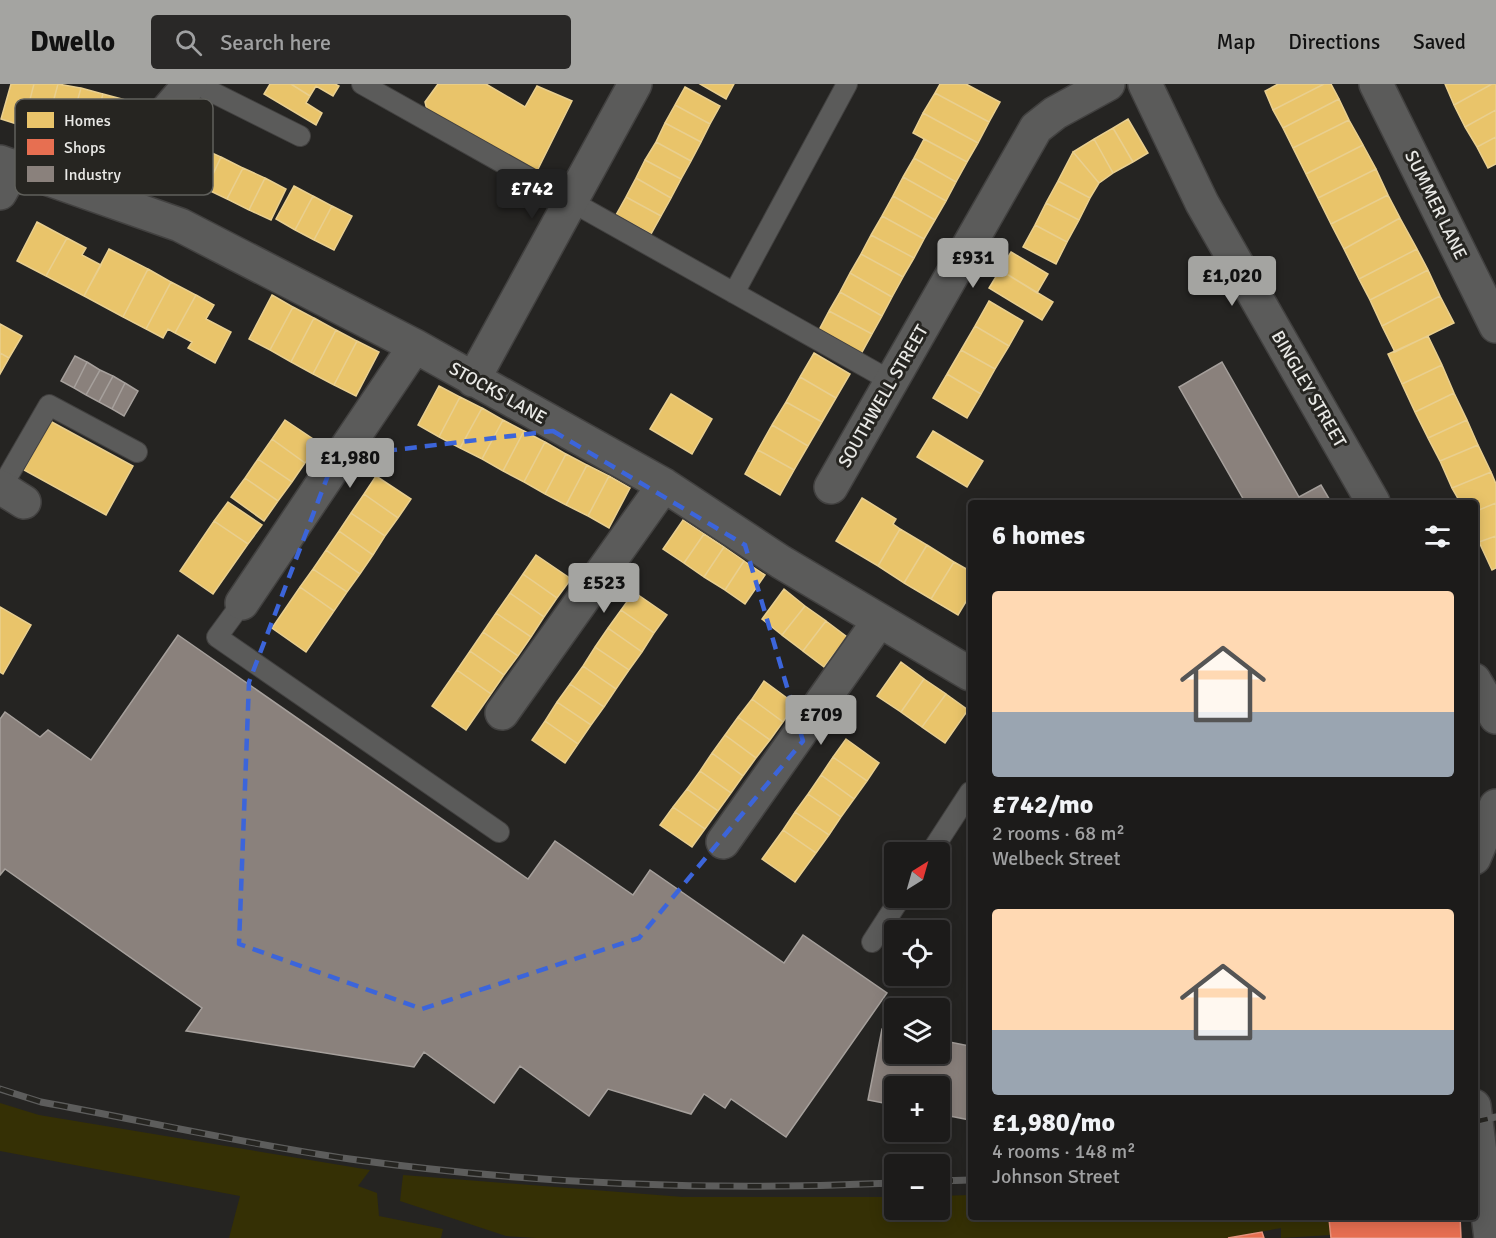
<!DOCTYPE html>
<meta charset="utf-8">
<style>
:root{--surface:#1c1b1a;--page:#292827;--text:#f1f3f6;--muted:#a0a1a2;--line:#3a3939;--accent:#a4a4a1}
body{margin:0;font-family:Signika,sans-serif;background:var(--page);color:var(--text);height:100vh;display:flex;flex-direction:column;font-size:22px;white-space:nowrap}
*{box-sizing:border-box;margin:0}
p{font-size:20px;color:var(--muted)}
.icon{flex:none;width:33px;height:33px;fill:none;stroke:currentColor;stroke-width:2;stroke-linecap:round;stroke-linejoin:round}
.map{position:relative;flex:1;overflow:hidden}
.side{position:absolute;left:968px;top:416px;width:510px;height:720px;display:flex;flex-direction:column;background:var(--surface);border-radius:6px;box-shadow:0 3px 15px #0003,0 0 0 2px var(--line)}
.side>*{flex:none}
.needle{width:39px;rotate:37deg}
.controls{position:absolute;left:884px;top:758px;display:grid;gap:12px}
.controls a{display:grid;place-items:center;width:66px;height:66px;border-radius:6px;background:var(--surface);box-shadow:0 3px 15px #0003,0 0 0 2px var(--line);font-size:30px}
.price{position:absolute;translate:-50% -51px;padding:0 14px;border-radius:6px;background:var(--accent);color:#111;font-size:20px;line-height:39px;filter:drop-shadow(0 2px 3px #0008)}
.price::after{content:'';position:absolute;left:50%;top:36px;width:18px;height:14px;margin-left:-9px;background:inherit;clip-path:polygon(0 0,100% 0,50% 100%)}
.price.active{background:#222;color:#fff}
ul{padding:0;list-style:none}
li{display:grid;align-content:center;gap:12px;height:318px;padding:0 24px}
li span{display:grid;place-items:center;height:186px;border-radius:6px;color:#555}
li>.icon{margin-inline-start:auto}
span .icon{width:108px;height:108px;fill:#fffc;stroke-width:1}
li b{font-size:26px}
h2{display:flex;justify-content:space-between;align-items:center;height:72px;padding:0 24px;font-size:26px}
header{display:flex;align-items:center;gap:36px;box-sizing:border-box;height:84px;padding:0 30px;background:var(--accent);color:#111}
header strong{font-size:28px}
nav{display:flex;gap:33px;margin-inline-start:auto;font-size:21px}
.search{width:420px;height:54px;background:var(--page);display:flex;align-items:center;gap:15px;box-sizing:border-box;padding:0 21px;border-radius:6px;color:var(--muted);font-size:22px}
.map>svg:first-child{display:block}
.green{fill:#353005}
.homes{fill:#e9c46a;stroke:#e9cf8f;stroke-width:1.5}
.shops{fill:#e76f51;stroke:#e8947e;stroke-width:1.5}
.industry{fill:#8a817c;stroke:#a6a09c;stroke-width:1.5}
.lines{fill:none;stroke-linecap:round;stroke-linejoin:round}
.service-casing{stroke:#424140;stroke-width:22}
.minor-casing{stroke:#424140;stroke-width:36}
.tertiary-casing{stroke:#424140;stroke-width:36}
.service{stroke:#5b5b5a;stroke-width:20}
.minor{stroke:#5b5b5a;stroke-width:33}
.tertiary{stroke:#5b5b5a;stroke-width:33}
.rail-casing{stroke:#5d5d5c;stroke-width:7}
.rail{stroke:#262521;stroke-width:4.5;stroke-dasharray:14;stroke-linecap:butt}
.marked{fill:none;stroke:#3c65da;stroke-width:4.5;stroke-dasharray:12 8;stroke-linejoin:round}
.labels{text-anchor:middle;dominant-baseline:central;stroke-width:6;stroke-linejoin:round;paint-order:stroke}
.street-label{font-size:18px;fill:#e9e9e6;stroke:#262521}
.key{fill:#262521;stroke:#60605c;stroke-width:1.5}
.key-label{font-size:16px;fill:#e9e9e6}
</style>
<header>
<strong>Dwello</strong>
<div class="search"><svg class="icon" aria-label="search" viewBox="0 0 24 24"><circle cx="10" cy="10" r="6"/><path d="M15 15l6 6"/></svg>Search here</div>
<nav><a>Map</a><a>Directions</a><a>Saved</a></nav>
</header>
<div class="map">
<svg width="1496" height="1154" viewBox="0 0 1496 1154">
<rect width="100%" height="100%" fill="#252422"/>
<path class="green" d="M0 1019 39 1031 370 1086 358 1102 377 1109 379 1132 443 1145 441 1154H229L240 1112 0 1067Z
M403 1091 683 1113H894V1125H939V1112L970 1111V1132L1339 1133 1331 1151 1281 1154V1144L1228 1154H536L506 1152 400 1117Z"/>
<path class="homes" d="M11 0H34L23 42 1 35Z
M34 0H58L45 48 23 42Z
M58 0 81 4 67 53 45 48Z
M270 0H291L310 12 306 19 322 29 316 41 264 10Z
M291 0H335L339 2 333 12 316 2 310 12Z
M438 0H486L525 23 537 2 572 17 536 89 428 30 425 18Z
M700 0H734L726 15Z
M940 0H966L1000 18 989 38 935 9Z
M1278 0H1324L1273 26 1265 7Z
M1324 0H1331L1339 15 1283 44 1273 26Z
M1445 0H1492L1454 21Z
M1492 0H1496V26L1465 43 1454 21Z
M685 3 720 22 710 40 675 21Z
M81 4 103 10 89 59 67 53Z
M935 9 989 38 978 59 923 29Z
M103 10 148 22 109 65 89 59Z
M1339 15 1349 36 1293 64 1283 44Z
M675 21 710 40 701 58 665 39Z
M1496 26V53L1477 63 1465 43Z
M923 29 978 59 967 78 913 49Z
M1128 35 1148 69 1133 78 1113 44Z
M1349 36 1363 61 1306 90 1293 64Z
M665 39 701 58 691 77 656 58Z
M1113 44 1133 78 1113 89 1094 55Z
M1496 53V80L1488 84 1477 63Z
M924 55 967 78 956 98 914 74Z
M1094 55 1113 89 1099 99 1073 68Z
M656 58 691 77 681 95 645 76Z
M1363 61 1376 85 1318 114 1306 90Z
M199 63 221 73 206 105 184 94Z
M1073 68 1099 99 1090 114 1058 97Z
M221 73 243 84 227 115 206 105Z
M914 74 956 98 946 117 903 93Z
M645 76 681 95 671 114 636 94Z
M243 84 265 94 249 126 227 115Z
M1376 85 1388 111 1331 140 1318 114Z
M903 93 946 117 935 136 893 112Z
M265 94 286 105 271 136 249 126Z
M636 94 671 114 661 132 626 113Z
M1058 97 1090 114 1079 136 1046 119Z
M294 102 313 112 295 146 276 135Z
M1388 111 1400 134 1344 165 1331 140Z
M313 112 332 122 314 156 295 146Z
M893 112 935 136 924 155 882 132Z
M626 113 661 132 651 150 616 131Z
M1046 119 1079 136 1067 158 1035 141Z
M332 122 352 132 334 166 314 156Z
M882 132 924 155 914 174 871 151Z
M1400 134 1417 165 1359 195 1344 165Z
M37 138 67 154 46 192 17 177Z
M1035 141 1067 158 1056 180 1023 163Z
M871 151 914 174 903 193 861 170Z
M67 154 86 164 82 171 101 181 84 212 46 192Z
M109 165 148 185 123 233 84 212Z
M1417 165 1428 186 1370 216 1359 195Z
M1011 168 1048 190 1037 209 1000 186Z
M861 170 903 193 892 213 850 189Z
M148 185 171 198 146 245 123 233Z
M1000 186 1053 218 1042 236 989 204Z
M1428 186 1440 212 1382 242 1370 216Z
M850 189 892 213 882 232 840 208Z
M171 198 196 211 175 249 168 245 163 254 146 245Z
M840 208 882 232 872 250 829 227Z
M196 211 214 221 206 235 231 248 215 279 188 264 192 258 175 249Z
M272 211 293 223 270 266 249 255Z
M1440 212 1454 239 1395 268 1382 242Z
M989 217 1023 237 1009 262 975 242Z
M293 223 314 234 291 278 270 266Z
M829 227 872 250 861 270 819 246Z
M314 234 336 246 313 290 291 278Z
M0 240 22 252 9 274 0 269Z
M975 242 1009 262 995 285 961 266Z
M336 246 357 257 334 301 313 290Z
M1428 252 1442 281 1402 300 1388 270Z
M357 257 379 268 356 312 334 301Z
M961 266 995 285 981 310 947 290Z
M0 269 9 274 0 290Z
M814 269 850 290 836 314 800 293Z
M1442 281 1454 309 1415 328 1402 300Z
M947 290 981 310 967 334 933 314Z
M800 293 836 314 822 338 786 318Z
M439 302 460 313 439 353 418 341Z
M1454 309 1467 336 1428 354 1415 328Z
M671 310 712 335 692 370 650 345Z
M460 313 482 324 460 364 439 353Z
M786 318 822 338 808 362 772 341Z
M482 324 503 336 482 375 460 364Z
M285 336 319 359 305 379 272 355Z
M503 336 524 347 503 387 482 375Z
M1467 336 1478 361 1440 377 1428 354Z
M50 337 133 382 106 431 24 386Z
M772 341 808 362 794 386 758 366Z
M524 347 545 358 524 398 503 387Z
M933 347 983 377 967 403 917 373Z
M272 355 305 379 292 398 258 375Z
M545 358 566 370 545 410 524 398Z
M1478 361 1491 388 1452 404 1440 377Z
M758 366 794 386 780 411 745 390Z
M566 370 587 381 566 421 545 410Z
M258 375 292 398 278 417 245 394Z
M587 381 609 392 588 432 566 421Z
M1491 388 1496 400V419L1474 428V418H1460L1452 404Z
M376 392 411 415 398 434 364 410Z
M609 392 630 404 609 444 588 432Z
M245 394 278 417 264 437 231 413Z
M364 410 398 434 385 452 351 429Z
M862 414 896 435 893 440 900 445 878 482 836 457Z
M228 418 262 441 248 460 214 437Z
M1496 419V452L1479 458 1474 449V428Z
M351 429 385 452 373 471 339 447Z
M683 436 704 450 684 479 663 465Z
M214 437 248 460 213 510 180 487Z
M900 445 927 461 904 499 878 482Z
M339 447 373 471 360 490 326 466Z
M704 450 724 463 704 493 684 479Z
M1496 452V484L1492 486 1479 458Z
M927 461 954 478 931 515 904 499Z
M724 463 744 477 725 506 704 493Z
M326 466 360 490 347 508 313 485Z
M536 471 571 495 557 514 523 490Z
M744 477 765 491 745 520 725 506Z
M954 478 970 487V511L958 531 931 515Z
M313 485 347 508 334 527 300 503Z
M523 490 557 514 544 533 510 509Z
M300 503 334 527 306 568 272 544Z
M784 505 805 522 782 551 762 535Z
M634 508 667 531 654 549 621 526Z
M510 509 544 533 531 553 496 529Z
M805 522 826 537 803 567 782 551Z
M0 523 31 541 3 590 0 588Z
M621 526 654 549 642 568 608 544Z
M496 529 531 553 518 572 483 548Z
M826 537 847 553 824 583 803 567Z
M608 544 642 568 629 586 595 563Z
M483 548 518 572 504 591 470 567Z
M595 563 629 586 616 605 583 582Z
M470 567 504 591 491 610 457 586Z
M901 578 924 595 901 628 877 612Z
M583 582 616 605 604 623 570 600Z
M457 586 491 610 466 646 432 622Z
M924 595 946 610 922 643 901 628Z
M764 597 795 620 783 638 752 615Z
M570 600 604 623 591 641 557 618Z
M946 610 968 626 945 659 922 643Z
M752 615 783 638 770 656 738 633Z
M557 618 591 641 578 660 545 637Z
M738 633 770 656 756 674 725 651Z
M545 637 578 660 565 679 532 656Z
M725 651 756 674 743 692 712 669Z
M846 655 879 679 867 697 833 673Z
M712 669 743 692 731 709 700 687Z
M833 673 867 697 854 715 821 691Z
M700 687 731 709 718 727 687 705Z
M821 691 854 715 841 733 808 710Z
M687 705 718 727 705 745 673 723Z
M808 710 841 733 829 751 795 728Z
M673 723 705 745 692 763 660 741Z
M795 728 829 751 816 769 783 746Z
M783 746 816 769 795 798 762 775Z"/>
<path class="shops" d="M1339 1132H1460L1461 1154H1331L1329 1135Z
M1262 1148 1264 1154H1228Z"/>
<path class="industry" d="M75 272 87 278 74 304 61 297Z
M87 278 100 286 86 311 74 304Z
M1222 278 1299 413 1321 401 1331 418H1245L1179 303Z
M100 286 113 292 99 318 86 311Z
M113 292 125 299 112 325 99 318Z
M125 299 138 307 124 332 112 325Z
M178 551 528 795 555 757 633 811 650 786 784 879 803 851 887 909 786 1053 731 1015 725 1024 704 1010 691 1030 608 1005 589 1032 520 982 494 1019 424 968 414 983 186 947 202 924 5 785 0 791V635L5 628 40 653 48 646 91 676Z
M882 945 894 947V969H939V956L970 962V1036L939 1030V1002H894V1021L868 1016Z"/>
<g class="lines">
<defs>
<path id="service" d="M196 0 300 52
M362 0 891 297
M734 209 847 0
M1 404 49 321 137 368
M242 519 217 553 499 748
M931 768 970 708
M872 858 901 813"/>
<path id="minor" d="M1145 0 1202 119 1373 418
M166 28 190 0
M0 78 180 141 415 262 664 401 781 478 970 590
M0 109 15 82
M473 296 635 0
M0 403 24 418
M831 403 1036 44 1055 29 1108 0
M242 519 415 262
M1474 596 1496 633
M502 629 664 401
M723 758 879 537"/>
<path id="tertiary" d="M1376 0 1496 242
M1474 774 1496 722
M1474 1022 1491 1154"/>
</defs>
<use href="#service" class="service-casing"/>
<use href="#minor" class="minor-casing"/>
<use href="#tertiary" class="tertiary-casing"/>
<use href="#service" class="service"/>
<use href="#minor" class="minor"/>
<use href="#tertiary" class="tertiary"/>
<defs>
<path id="rail" d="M0 1005 41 1018C144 1037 246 1060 350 1075 529 1100 713 1107 894 1099
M1474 1038 1496 1033
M939 1097 970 1096"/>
</defs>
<use href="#rail" class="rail-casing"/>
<use href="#rail" class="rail"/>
</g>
<path class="marked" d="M553 347 745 461 803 657 639 854 422 925 239 860 249 598 335 373Z"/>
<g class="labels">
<g class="street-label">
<text transform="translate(1436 121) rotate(64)">SUMMER LANE</text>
<text transform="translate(1309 305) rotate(60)">BINGLEY STREET</text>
<text transform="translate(498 309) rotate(29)">STOCKS LANE</text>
<text transform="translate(883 312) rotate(-60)">SOUTHWELL STREET</text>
</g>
</g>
<rect x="15" y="15" width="198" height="96" rx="9" class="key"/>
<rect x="27" y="28" width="27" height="16" fill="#e9c46a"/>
<rect x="27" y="55" width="27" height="16" fill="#e76f51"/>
<rect x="27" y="82" width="27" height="16" fill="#8a817c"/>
<g class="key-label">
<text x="64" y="42">Homes</text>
<text x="64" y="69">Shops</text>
<text x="64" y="96">Industry</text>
</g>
</svg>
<div class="controls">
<a><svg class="needle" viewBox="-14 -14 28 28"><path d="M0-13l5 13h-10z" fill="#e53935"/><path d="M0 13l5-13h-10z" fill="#a0a1a2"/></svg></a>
<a><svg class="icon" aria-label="locate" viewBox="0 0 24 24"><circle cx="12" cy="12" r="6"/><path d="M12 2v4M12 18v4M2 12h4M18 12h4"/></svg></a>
<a><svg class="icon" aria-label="layers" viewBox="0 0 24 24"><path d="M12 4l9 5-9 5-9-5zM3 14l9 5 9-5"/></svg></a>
<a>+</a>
<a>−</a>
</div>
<b class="price active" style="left:532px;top:136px">£742</b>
<b class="price" style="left:973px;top:205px">£931</b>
<b class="price" style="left:1232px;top:223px">£1,020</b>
<b class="price" style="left:350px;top:405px">£1,980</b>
<b class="price" style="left:604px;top:530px">£523</b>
<b class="price" style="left:821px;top:662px">£709</b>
<section class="side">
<h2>6 homes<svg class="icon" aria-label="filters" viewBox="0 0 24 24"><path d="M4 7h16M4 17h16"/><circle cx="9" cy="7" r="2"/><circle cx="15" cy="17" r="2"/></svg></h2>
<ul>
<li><span style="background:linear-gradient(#ffd9b3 65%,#9aa5b1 0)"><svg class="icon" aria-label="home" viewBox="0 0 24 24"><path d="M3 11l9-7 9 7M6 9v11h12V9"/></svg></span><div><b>£742/mo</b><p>2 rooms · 68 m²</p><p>Welbeck Street</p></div></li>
<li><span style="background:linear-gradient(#ffd9b3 65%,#9aa5b1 0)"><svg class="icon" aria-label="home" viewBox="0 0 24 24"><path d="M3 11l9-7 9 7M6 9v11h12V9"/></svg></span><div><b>£1,980/mo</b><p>4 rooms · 148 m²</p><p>Johnson Street</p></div></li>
</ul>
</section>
</div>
